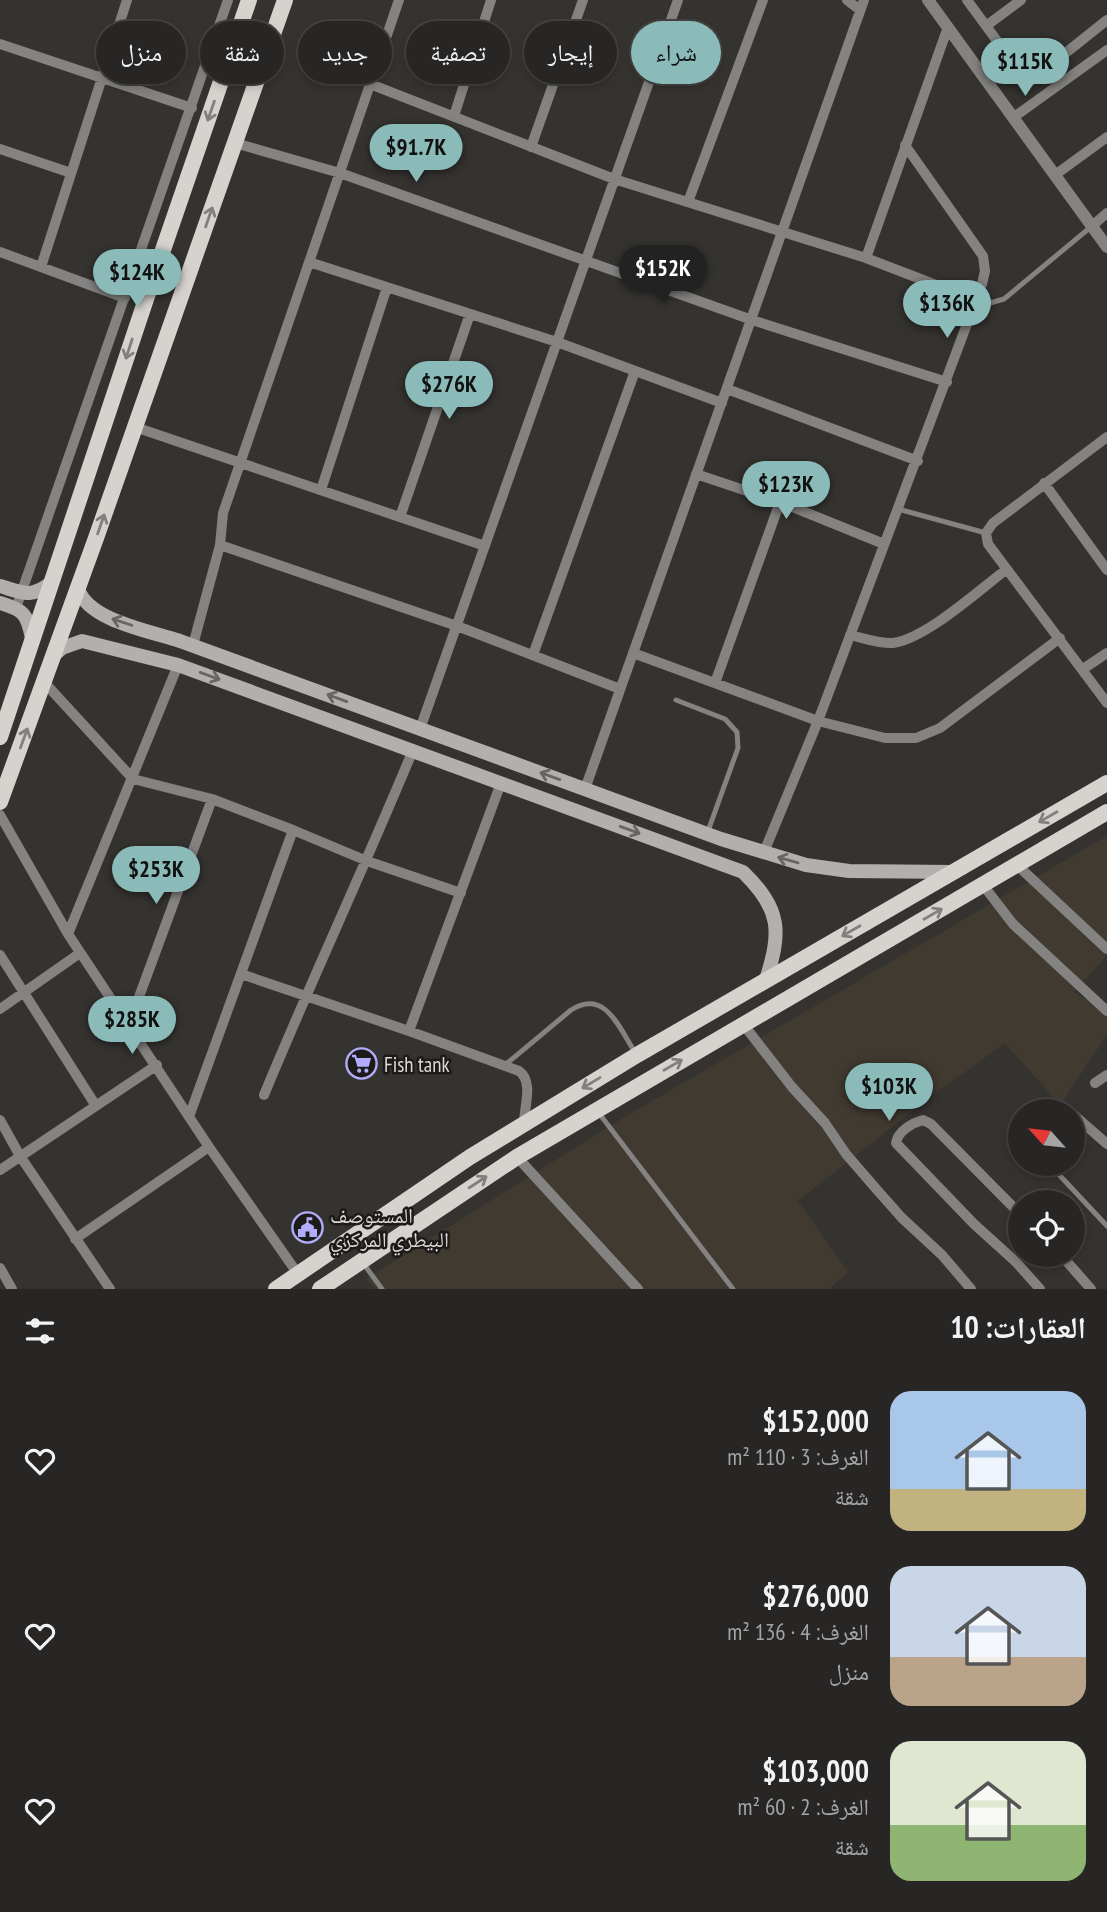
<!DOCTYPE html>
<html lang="ar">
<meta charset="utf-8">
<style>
:root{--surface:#282624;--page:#343231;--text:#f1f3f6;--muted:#a5a5a6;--line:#444341;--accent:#8bbbb9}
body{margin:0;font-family:"PT Sans Narrow","Noto Naskh Arabic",sans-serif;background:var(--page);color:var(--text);direction:rtl;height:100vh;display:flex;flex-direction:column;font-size:26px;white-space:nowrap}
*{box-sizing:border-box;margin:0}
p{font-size:23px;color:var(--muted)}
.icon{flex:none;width:38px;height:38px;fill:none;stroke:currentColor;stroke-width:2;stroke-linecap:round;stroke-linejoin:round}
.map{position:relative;height:1289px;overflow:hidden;direction:ltr}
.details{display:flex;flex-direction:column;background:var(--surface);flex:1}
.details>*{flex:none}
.banner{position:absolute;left:21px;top:21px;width:700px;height:63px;direction:rtl;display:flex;gap:14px}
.needle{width:46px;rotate:297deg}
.fabs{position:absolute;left:1008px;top:1099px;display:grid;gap:14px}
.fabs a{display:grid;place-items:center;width:77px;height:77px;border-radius:50%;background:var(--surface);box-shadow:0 4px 10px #0003,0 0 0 2px var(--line);font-size:35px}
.price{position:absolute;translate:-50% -60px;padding:0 16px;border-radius:24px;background:var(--accent);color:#111;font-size:23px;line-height:46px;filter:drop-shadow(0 2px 4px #0008)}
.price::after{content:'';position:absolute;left:50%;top:42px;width:21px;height:16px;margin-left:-10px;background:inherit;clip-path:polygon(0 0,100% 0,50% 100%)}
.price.on{background:#222;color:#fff}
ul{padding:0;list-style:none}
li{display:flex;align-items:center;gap:21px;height:175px;padding:0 21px}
li span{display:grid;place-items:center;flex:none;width:196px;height:140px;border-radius:21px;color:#555}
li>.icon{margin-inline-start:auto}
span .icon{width:84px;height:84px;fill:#fffc;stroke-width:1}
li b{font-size:30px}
h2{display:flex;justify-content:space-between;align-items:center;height:84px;padding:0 21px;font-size:30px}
.chip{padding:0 24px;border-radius:32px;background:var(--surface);box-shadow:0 4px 10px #0003,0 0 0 2px var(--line);font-size:24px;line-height:63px}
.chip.on{background:var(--accent);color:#111}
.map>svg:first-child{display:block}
.built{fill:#403a31}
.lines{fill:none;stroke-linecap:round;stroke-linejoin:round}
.service{stroke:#848381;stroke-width:5}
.minor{stroke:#848381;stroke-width:10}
.tertiary{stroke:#848381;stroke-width:12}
.secondary{stroke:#b2b0ad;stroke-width:14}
.primary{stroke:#d6d3cf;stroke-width:16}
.oneway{stroke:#82807d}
.oneway2{stroke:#676663}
.labels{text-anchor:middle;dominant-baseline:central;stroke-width:5;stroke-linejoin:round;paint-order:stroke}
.poi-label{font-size:21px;fill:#dbd9d7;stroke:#1c1b19;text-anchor:start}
</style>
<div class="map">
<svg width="1107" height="1289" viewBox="0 0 1107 1289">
<rect width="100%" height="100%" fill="#353330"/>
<path class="built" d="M1107 836V955L1074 992 1107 1012V1035L1060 1105 1005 1043 929 1098 798 1201 848 1272 829 1289H375L366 1279 616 1122Z"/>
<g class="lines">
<path class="service" d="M979 301 990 303 1004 299 1092 226
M898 509 986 533
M676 700 725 719 737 732 738 748 708 831
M505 1065 571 1010C605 988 619 1028 635 1052
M598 1112 733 1289
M1049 1164 1107 1226
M363 1263 382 1289"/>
<path class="minor" d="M847 0 860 10
M967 0 1028 83 1107 20
M986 26 1021 0
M0 44 192 108
M370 84 614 179 866 258 978 301
M454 116 491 0
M1014 117 1107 50
M235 143 340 173 752 320 947 382
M531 147 583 0
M0 149 71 173
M1055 175 1107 137
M688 202 763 0
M1092 226 1107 213
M0 252 125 298
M866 258 948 27
M309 262 557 342 722 403
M41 267 127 0
M727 389 918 461
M135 427 485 546
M1107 437 993 523 986 533 988 544 1107 703
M696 474 780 502 884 544
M1044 483 1107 570
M321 490 387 287
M400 517 470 314
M220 545 457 626 620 689
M16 608 228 0
M850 635C863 638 880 644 893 643 927 638 979 590 1007 569
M193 645 220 545 223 513 399 0
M633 653 818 721 885 738H916L940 728 1060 638
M533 655 635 371
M1083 669 1107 653
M44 682 133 779 212 799 293 830 367 861 461 893
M715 683 780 502
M420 729 678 0
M585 789 864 0
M0 815 68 934 209 1147 298 1274
M764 852 818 721 982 284 985 271 983 256 905 145
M1017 865 1107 949
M983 885 1013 924 1107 1011
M68 934 178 665
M0 955 96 1106
M241 974 409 1031 519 1071C534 1082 524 1106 524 1124
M0 1009 80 953
M129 1024 212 799
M743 1024 792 1087 825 1123 846 1154 878 1191 902 1218 942 1255 971 1289
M409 1031 501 783
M1095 1083 1107 1075
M264 1095C312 979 365 866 413 750
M190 1114 293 830
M1075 1116 1107 1144
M0 1120 20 1156 110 1289
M517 1157 638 1289
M0 1170 157 1065
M1020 1214 931 1124 923 1120C912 1123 898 1131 896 1143L974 1224 1016 1262 1040 1289
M75 1239 209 1147
M1061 1255 1091 1289
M0 1268 12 1289"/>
<path class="tertiary" d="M928 0 1107 247"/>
<path class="secondary" d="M0 586C23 593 31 599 52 582
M78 589C89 621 150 631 180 641L721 839 806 865 849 871 953 872
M0 603C24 610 27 614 32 638
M53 656 62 648 82 641 178 665 743 872C782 910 781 932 766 980"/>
<path class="primary" d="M0 737 144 305 249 0
M0 802 96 538 285 0
M276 1289 470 1157 637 1055 1107 783
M320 1289 517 1157 1107 812"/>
</g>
<defs><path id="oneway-shaft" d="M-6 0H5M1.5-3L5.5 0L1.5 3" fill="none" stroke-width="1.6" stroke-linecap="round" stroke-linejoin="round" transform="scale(1.75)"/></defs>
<g class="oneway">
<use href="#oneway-shaft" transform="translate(211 111) rotate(109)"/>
<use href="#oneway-shaft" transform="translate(209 217) rotate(-71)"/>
<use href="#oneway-shaft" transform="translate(129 349) rotate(108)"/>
<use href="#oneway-shaft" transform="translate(101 524) rotate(-71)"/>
<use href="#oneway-shaft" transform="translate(24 738) rotate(-70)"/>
<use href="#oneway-shaft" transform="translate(1048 817) rotate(150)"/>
<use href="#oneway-shaft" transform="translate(933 914) rotate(-30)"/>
<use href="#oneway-shaft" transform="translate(851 931) rotate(150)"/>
<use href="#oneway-shaft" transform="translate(673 1065) rotate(-30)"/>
<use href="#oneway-shaft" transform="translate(591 1083) rotate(149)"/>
<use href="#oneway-shaft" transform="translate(478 1182) rotate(-33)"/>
</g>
<g class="oneway2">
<use href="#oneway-shaft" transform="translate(122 622) rotate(-162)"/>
<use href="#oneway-shaft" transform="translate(210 676) rotate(20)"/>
<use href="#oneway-shaft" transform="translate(337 698) rotate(-160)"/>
<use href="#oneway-shaft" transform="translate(550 776) rotate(-160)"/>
<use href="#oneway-shaft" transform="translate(630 830) rotate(20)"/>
<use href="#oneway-shaft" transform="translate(788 860) rotate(-164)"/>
</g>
<defs>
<symbol id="supermarket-ring" viewBox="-11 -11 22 22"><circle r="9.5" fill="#1c1b19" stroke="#b1adfa" stroke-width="1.5"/><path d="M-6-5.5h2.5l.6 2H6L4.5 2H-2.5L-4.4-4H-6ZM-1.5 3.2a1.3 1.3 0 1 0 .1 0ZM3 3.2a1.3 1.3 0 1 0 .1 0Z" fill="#b1adfa"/></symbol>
<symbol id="civic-ring" viewBox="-11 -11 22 22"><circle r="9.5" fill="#1c1b19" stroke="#b1adfa" stroke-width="1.5"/><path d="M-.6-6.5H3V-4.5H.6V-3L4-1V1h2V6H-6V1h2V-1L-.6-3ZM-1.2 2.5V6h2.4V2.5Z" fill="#b1adfa"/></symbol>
</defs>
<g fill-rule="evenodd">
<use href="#supermarket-ring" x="344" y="1046" width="35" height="35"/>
<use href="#civic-ring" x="290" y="1210" width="35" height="35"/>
</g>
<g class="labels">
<g class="poi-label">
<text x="384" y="1064">Fish tank</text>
<text x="330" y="1215">المستوصف<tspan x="330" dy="24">البيطري المركزي</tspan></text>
</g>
</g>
</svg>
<div class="fabs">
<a><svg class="needle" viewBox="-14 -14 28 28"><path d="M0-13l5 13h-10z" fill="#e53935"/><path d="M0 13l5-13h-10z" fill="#a5a5a6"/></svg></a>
<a><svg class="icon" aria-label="locate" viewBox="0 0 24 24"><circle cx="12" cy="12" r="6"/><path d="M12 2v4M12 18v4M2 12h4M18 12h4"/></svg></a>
</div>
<b class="price" style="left:1025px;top:98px">$115K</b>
<b class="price" style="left:416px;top:184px">$91.7K</b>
<b class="price on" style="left:663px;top:305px">$152K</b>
<b class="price" style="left:137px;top:309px">$124K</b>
<b class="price" style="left:947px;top:340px">$136K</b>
<b class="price" style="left:449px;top:421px">$276K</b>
<b class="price" style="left:786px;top:521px">$123K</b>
<b class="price" style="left:156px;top:906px">$253K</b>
<b class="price" style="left:132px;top:1056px">$285K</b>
<b class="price" style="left:889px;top:1123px">$103K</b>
<div class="banner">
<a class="chip on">شراء</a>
<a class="chip">إيجار</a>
<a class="chip">تصفية</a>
<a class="chip">جديد</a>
<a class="chip">شقة</a>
<a class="chip">منزل</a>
</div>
</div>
<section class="details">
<h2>العقارات: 10<svg class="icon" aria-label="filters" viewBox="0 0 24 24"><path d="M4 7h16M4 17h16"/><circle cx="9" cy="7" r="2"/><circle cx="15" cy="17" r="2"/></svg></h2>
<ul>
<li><span style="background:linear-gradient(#a9c7e8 70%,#c2b280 0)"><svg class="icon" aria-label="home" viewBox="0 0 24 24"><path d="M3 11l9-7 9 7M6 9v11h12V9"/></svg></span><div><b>$152,000</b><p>الغرف: 3 · 110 m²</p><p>شقة</p></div><svg class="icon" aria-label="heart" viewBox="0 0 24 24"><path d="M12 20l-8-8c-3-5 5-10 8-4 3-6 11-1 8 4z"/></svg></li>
<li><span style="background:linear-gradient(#c9d6e8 65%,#b9a48a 0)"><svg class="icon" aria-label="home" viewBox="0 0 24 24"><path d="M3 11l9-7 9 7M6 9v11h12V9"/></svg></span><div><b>$276,000</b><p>الغرف: 4 · 136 m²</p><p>منزل</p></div><svg class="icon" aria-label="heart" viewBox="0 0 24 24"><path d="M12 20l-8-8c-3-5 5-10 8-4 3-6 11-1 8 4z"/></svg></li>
<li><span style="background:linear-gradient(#dfe7d0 60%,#8fb573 0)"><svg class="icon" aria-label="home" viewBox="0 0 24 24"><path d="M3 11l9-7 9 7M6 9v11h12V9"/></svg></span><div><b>$103,000</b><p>الغرف: 2 · 60 m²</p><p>شقة</p></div><svg class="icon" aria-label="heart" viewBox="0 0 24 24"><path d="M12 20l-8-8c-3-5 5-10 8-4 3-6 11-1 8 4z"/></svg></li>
</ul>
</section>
